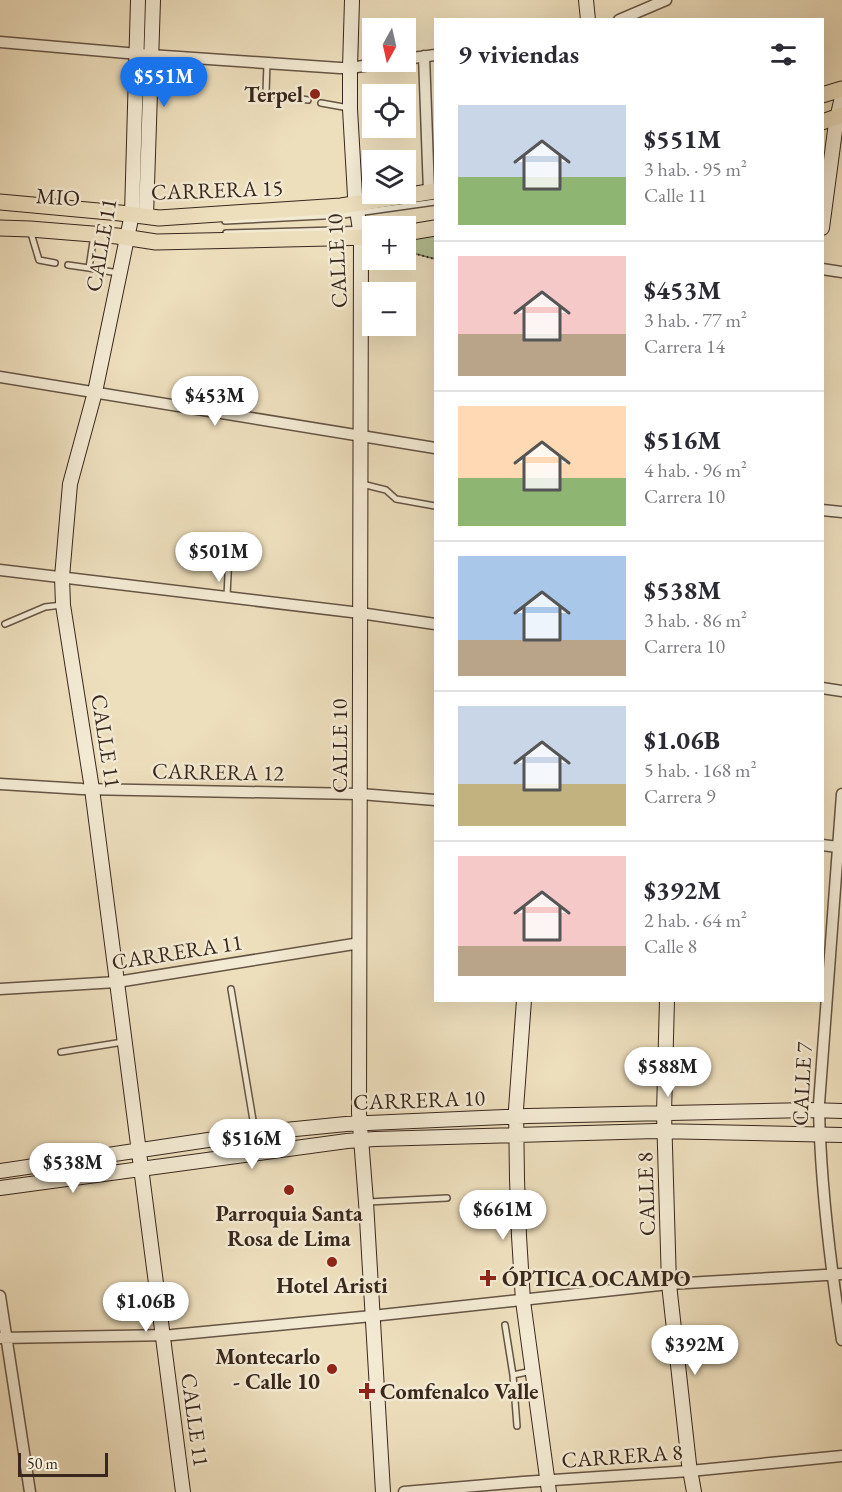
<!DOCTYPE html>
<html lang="es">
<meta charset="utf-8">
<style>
:root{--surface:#fff;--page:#f7f7f7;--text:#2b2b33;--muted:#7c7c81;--line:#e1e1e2;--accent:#1a73e8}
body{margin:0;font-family:"EB Garamond",serif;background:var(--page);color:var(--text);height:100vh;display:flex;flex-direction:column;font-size:22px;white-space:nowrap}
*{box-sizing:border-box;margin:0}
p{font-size:20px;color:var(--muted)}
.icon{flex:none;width:33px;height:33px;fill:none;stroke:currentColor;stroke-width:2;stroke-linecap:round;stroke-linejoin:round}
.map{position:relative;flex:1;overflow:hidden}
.sheet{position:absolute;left:434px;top:18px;width:390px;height:984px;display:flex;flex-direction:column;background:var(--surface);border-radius:0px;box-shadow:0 6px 24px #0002}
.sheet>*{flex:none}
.needle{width:39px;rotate:188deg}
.fabs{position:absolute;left:362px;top:18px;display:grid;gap:12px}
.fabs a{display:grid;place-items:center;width:54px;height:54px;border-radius:0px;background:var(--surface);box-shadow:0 6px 24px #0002;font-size:30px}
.scale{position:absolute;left:18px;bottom:15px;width:90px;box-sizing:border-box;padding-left:6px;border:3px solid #39271d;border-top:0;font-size:16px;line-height:21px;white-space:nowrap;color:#39271d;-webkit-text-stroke:4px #f3ead3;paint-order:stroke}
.price{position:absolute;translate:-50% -51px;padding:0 14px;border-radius:21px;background:#fff;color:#222;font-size:20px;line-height:39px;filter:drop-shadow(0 2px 3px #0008)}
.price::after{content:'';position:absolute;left:50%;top:36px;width:18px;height:14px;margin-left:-9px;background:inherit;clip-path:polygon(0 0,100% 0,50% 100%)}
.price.current{background:var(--accent);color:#fff}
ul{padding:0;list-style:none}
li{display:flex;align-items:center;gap:18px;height:150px;padding:0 24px}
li+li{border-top:2px solid var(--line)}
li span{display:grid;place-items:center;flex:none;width:168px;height:120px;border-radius:0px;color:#555}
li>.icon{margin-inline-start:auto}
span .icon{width:72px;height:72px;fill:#fffc;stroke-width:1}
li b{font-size:26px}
h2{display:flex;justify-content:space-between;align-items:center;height:72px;padding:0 24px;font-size:26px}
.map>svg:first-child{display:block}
.green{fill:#b7c192;stroke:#787458;stroke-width:1.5}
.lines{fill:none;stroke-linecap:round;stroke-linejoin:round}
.lane-casing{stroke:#665545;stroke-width:8}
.street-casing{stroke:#665545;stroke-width:13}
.secondary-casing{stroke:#39271d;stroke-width:16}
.primary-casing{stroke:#39271d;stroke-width:17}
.path{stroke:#39271d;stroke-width:2;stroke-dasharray:1.5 3;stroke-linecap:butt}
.lane{stroke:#f3ead3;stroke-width:5}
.street{stroke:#f3ead3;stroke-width:10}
.secondary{stroke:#f3ead3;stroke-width:14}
.primary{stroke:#eddebc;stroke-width:15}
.poi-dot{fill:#8f2418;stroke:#f3ead3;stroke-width:2}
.labels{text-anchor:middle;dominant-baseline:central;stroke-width:5;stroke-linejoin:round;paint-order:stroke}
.poi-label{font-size:22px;font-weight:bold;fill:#39271d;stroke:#f3ead3;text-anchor:end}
.street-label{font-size:22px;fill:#39271d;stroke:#f3ead3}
</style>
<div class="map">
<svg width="842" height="1492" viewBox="0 0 842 1492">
<rect width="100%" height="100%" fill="#eddebc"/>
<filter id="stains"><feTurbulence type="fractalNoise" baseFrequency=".00333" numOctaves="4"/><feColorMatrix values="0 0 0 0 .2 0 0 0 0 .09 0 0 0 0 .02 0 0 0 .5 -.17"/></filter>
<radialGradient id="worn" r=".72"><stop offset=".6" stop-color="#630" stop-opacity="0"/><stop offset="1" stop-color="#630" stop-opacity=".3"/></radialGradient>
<path class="green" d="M435 228V259L405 251V233Z"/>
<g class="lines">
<defs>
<path id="lane" d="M267 63 266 93 291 97
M302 99 308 100
M321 103 349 108
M225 221 343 215 435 202
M30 230 39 260 55 263
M226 233 372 229
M94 235 89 268 118 273
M68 265 89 268
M362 484 386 490 396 499 435 506
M227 596 229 554
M5 624 45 607 62 605
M231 989 255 1132
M61 1052 123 1042
M368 1202 447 1198
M505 1325 513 1375 517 1426
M513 1375 532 1371"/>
<path id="street" d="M619 20 666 0
M0 42 150 55 340 68H350L390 62
M424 56 429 192
M405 59 435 55
M822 269 842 272
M0 377 435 448
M822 510 842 512
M0 570 360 613 435 624
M822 688 842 691
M0 784 82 789 360 794 435 800
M842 794 819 1104C820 1183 830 1262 842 1340
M822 845 838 847
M0 989 117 982 360 943
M0 1296 30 1492
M0 1338 172 1335 372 1316 669 1284 842 1274
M404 1492 523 1482 690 1471 842 1456"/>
<path id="secondary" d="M138 0 132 214 95 392 70 484 62 577 63 605 92 789 183 1492
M352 0 350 68V109L355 196 361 237 359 1113 366 1202 383 1492
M586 0 588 20
M146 216 153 0
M822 228 836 123 842 97
M524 1000 516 1109 517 1179 519 1236 523 1301 549 1492
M667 1000 664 1113 669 1284 689 1464 694 1492
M0 1171 255 1133 346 1124 528 1116 810 1110 842 1111
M0 1188 347 1141 375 1139 656 1131 842 1135"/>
<path id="primary" d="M822 95 842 89
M822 122 842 115
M0 202 120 213 159 218 341 206 435 191
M0 228 30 229 117 236 156 242 372 237
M405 233 435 228"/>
</defs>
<use href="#lane" class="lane-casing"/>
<use href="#street" class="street-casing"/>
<use href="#secondary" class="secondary-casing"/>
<use href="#primary" class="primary-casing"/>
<path class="path" d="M376 223 394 221
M405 251 435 259"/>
<use href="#lane" class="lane"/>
<use href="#street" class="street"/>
<use href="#secondary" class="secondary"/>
<use href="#primary" class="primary"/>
</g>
<g class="poi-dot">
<circle cx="315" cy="94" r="6"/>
<circle cx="289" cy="1190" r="6"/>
<circle cx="332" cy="1262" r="6"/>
<path d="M485 1269h6v6h6v6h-6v6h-6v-6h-6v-6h6z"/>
<circle cx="332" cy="1369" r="6"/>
<path d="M364 1382h6v6h6v6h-6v6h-6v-6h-6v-6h6z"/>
</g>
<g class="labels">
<g class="poi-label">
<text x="303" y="94">Terpel</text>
<text x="289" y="1213" text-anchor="middle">Parroquia Santa<tspan x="289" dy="25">Rosa de Lima</tspan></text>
<text x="502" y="1278" text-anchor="start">ÓPTICA OCAMPO</text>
<text x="332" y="1285" text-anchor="middle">Hotel Aristi</text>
<text x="320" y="1356">Montecarlo<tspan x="320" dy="25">- Calle 10</tspan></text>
<text x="380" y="1391" text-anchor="start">Comfenalco Valle</text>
</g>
<g class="street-label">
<text transform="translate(217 190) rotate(-2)">CARRERA 15</text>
<text transform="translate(58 197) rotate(4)">MIO</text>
<text transform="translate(101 245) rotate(-80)">CALLE 11</text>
<text transform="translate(337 261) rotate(-93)">CALLE 10</text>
<text transform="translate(106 741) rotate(81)">CALLE 11</text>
<text transform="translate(339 746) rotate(-90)">CALLE 10</text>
<text transform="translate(218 772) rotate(1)">CARRERA 12</text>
<text transform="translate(177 952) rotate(-9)">CARRERA 11</text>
<text transform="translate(802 1084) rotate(-87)">CALLE 7</text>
<text transform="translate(419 1100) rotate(-2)">CARRERA 10</text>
<text transform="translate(646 1194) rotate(-92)">CALLE 8</text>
<text transform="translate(195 1420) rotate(82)">CALLE 11</text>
<text transform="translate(622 1456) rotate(-4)">CARRERA 8</text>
</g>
</g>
<rect width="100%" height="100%" filter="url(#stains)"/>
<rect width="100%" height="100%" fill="url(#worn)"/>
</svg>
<div class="fabs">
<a><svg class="needle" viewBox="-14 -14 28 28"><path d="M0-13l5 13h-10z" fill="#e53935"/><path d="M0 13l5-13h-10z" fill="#7c7c81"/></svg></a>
<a><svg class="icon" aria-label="locate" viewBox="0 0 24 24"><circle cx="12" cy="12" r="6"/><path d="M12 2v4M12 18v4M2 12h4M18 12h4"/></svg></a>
<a><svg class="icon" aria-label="layers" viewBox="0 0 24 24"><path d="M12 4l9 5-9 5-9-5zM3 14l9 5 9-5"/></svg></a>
<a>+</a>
<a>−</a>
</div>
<div class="scale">50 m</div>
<b class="price current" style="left:164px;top:108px">$551M</b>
<b class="price" style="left:215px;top:427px">$453M</b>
<b class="price" style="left:219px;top:583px">$501M</b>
<b class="price" style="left:668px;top:1098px">$588M</b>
<b class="price" style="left:252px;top:1170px">$516M</b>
<b class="price" style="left:73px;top:1194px">$538M</b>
<b class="price" style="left:503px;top:1241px">$661M</b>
<b class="price" style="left:146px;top:1333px">$1.06B</b>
<b class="price" style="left:695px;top:1376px">$392M</b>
<section class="sheet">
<h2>9 viviendas<svg class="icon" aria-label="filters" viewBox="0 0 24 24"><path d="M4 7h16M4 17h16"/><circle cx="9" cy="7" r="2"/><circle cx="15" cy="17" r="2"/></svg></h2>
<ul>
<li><span style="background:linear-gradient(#c9d6e8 60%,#8fb573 0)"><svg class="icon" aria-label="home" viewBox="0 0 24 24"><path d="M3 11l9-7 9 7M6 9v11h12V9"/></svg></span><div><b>$551M</b><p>3 hab. · 95 m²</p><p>Calle 11</p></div></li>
<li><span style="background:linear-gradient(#f6c9c9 65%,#b9a48a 0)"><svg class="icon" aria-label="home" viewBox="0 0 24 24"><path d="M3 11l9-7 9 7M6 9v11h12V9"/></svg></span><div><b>$453M</b><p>3 hab. · 77 m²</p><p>Carrera 14</p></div></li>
<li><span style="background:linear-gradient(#ffd9b3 60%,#8fb573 0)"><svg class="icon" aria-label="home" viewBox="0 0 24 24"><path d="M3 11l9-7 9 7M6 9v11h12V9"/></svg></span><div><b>$516M</b><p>4 hab. · 96 m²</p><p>Carrera 10</p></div></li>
<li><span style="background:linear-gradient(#a9c7e8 70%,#b9a48a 0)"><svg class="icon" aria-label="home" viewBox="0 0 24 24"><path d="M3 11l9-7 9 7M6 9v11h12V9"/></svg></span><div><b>$538M</b><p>3 hab. · 86 m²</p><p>Carrera 10</p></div></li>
<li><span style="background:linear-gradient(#c9d6e8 65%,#c2b280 0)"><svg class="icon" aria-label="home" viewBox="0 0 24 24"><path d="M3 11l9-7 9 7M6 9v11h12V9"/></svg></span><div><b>$1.06B</b><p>5 hab. · 168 m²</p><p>Carrera 9</p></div></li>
<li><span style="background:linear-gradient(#f6c9c9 75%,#b9a48a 0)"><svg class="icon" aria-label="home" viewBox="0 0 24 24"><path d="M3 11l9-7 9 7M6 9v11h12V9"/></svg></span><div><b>$392M</b><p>2 hab. · 64 m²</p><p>Calle 8</p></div></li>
</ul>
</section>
</div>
